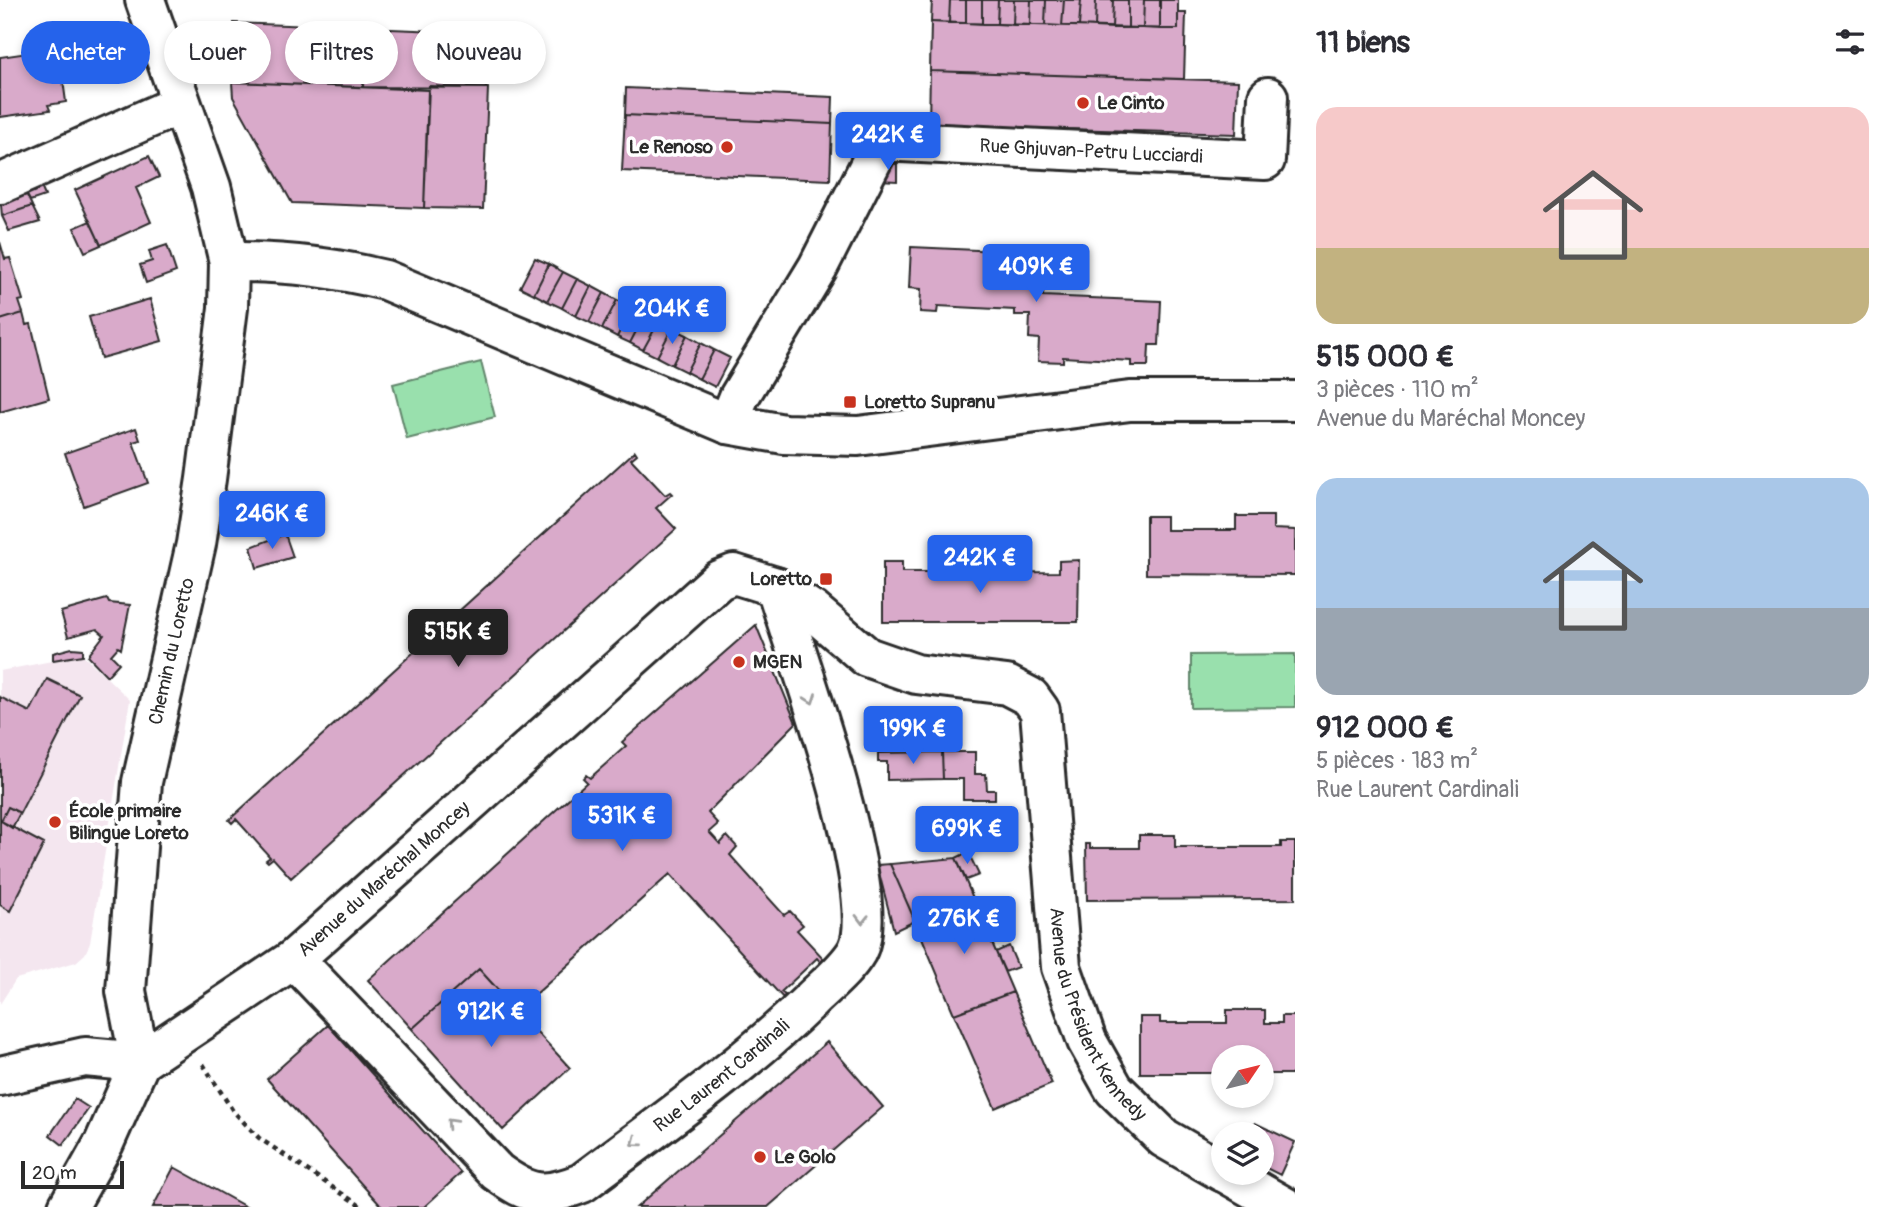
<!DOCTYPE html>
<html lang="fr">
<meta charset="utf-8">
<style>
:root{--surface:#fff;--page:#f2f2f3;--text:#2b2b33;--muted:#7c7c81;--accent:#2563eb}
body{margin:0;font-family:Pangolin,sans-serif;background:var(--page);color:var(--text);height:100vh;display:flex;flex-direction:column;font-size:26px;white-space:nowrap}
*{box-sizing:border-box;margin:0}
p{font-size:23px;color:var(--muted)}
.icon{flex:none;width:38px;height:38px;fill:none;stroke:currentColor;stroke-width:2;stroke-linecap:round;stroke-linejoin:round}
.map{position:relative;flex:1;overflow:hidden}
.details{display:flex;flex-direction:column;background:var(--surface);width:595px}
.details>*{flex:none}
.guide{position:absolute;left:21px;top:21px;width:665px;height:63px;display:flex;gap:14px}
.needle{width:46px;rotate:55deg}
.tools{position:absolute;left:1211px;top:1045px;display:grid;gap:14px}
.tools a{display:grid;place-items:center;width:63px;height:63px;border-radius:50%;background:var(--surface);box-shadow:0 4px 10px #0003;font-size:35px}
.scale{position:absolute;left:21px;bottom:18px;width:103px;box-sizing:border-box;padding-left:7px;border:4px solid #2b2b2b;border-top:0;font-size:19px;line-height:24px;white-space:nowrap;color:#2b2b2b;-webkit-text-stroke:5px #fff;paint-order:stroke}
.price{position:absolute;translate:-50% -60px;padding:0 16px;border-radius:7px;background:var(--accent);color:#fff;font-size:23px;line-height:46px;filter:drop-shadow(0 2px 4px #0008)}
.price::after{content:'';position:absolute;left:50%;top:42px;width:21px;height:16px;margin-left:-10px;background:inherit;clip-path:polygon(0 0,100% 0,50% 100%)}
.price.on{background:#222;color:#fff}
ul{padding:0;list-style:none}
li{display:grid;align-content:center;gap:14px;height:371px;padding:0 21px}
li span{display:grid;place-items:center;height:217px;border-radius:21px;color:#555}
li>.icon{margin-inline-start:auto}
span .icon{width:126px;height:126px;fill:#fffc;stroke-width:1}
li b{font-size:30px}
h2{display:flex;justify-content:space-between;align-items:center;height:84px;padding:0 21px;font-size:30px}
.tag{padding:0 24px;border-radius:32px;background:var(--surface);box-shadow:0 4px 10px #0003;font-size:24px;line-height:63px}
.tag.on{background:var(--accent);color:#fff}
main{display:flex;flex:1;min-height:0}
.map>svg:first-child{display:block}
.built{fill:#f4e6ef}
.green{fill:#99e0ad;stroke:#62866c;stroke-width:2}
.building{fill:#d9aaca;stroke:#2b2b2b;stroke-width:2}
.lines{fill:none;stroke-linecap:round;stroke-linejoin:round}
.minor-casing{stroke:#2b2b2b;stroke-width:44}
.path{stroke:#2b2b2b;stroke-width:4.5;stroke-dasharray:5 5;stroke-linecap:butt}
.minor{stroke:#fff;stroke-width:38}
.oneway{stroke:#a0a0a0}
.poi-dot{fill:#c8321e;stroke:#fff;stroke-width:2.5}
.labels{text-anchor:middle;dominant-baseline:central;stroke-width:7;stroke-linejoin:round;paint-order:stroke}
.poi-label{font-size:19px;font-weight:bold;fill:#2b2b2b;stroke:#fff;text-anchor:start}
.street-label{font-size:19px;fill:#2b2b2b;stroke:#fff}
</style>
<main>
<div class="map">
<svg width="1295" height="1207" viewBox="0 0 1295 1207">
<rect width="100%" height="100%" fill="#fff"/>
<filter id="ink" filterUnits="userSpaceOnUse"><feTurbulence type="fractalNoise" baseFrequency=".0143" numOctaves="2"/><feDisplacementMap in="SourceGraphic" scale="14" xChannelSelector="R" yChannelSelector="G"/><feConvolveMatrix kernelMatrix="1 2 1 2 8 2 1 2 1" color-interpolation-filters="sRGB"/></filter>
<g filter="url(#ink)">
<path class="built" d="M83 655 130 700 90 943 85 954 76 962 16 979 0 1004V671Z"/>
<path class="green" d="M481 362 495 417 407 439 393 384Z
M1295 654V707L1191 708V655Z"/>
<path class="building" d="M932 0H950L949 23 931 22Z
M950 0H966V23H949Z
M966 0H982V24L966 23Z
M982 0H998L997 24H982Z
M998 0H1014L1013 25 997 24Z
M1014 0H1031L1030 25H1013Z
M1031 0H1046L1045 25H1030Z
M1046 0H1064L1062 26 1045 25Z
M1064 0H1081L1079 26H1062Z
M1081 0H1096L1095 27 1079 26Z
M1096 0H1113L1112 28 1095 27Z
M1113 0H1128V28H1112Z
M1128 0H1144L1143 28H1128Z
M1144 0H1160V29L1143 28Z
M1160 0H1178V29H1160Z
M1178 13H1186L1184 79 930 71 931 22 1178 29Z
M234 23 366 28 363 87 232 82Z
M366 28 488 33 486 88 363 87Z
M41 51 43 60 60 58 66 102 48 105 50 110 0 117V57Z
M930 71 1238 81 1236 134 929 125Z
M232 82 428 90 424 208 292 203 233 97Z
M429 86 488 88 483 209 424 208Z
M626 88 833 97 832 124 625 115Z
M625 115 832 124 830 180 622 171Z
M149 156 159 177 136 188 151 222 101 245 75 190Z
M880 163 897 164V181L879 180Z
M39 182 45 196 30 201 23 187Z
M23 187 32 206 2 216 0 195Z
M32 206 40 222 9 231 2 216Z
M90 221 101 245 85 252 74 228Z
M0 242 5 259 10 258 23 300 19 301 23 313 0 320Z
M167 245 176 272 146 283 140 265 152 261 149 251Z
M911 247 1045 253 1043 296 1161 301 1159 345H1149L1148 366H1131V361L1063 357V362L1038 361 1039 339 1029 338 1030 315H1015V310L938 306 937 313 920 312 921 289 909 288Z
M535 258 549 264 534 294 520 287Z
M549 264 563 272 547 301 534 294Z
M563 272 577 279 562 308 547 301Z
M577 279 591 286 576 316 562 308Z
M591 286 604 293 589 322 576 316Z
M604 293 617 300 602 329 589 322Z
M150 299 162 341 101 358 89 317Z
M617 300 632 307 617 337 602 329Z
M632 307 645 314 630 343 617 337Z
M23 313 26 325 31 324 49 398 0 412V320Z
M645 314 659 321 643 350 630 343Z
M659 321 672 328 657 357 643 350Z
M672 328 687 335 672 365 657 357Z
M687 335 701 343 686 372 672 365Z
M701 343 714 350 699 379 686 372Z
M714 350 730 358 715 387 699 379Z
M136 428 140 440 133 442 148 483 84 506 65 453Z
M635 451 637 454 631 459 665 495 670 492 672 494 656 508 676 529 291 878 273 858 268 862 266 860 270 857 236 819 232 823 229 820Z
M1146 516H1166V530H1236V516H1273V529L1295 530V575L1146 574Z
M285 534 293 557 257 568 251 547Z
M935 559H971V573L1059 572V561L1079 560 1078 622H883V562H902V572H936Z
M107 599 109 603 130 605 121 649 118 647 111 655 119 663 107 676 88 656 104 635 97 629 68 637 61 612Z
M756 625 796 723 710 810 708 813 718 824 709 832 720 844 727 836 737 847 730 855 784 915 790 911 803 925 797 930 825 960 821 963 817 958 781 992 785 995 783 998 670 874 517 1011 479 969 412 1029 368 980 587 782 583 778 586 775 590 778 626 746 622 742Z
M72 648 83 649V655L53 660V653Z
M47 679 80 695 20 813 8 807 1 821 44 844 10 911 0 905V697L30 712Z
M942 752 943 779 887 780V762H878V753Z
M942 752H975V774H986L987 790H995V799H963V779H943Z
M8 807 20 813 12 828 1 821Z
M1139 835H1175V847H1281V842H1295V899L1087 900 1086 844H1090V848H1139Z
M968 852 979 875 966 880 956 858Z
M956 858 973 898 915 921 890 864Z
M890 864 915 921 894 931 877 865Z
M973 898 1013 992 954 1014 915 921Z
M1009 946 1018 967 1005 972 996 952Z
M479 969 570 1068 503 1130 412 1029Z
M1013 992 1052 1084 995 1108 954 1014Z
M1227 1010H1265V1023H1282V1016H1295V1074H1262V1057H1223V1073H1140V1017H1160V1023H1227Z
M328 1025 461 1173 424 1207H382L267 1079Z
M827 1042 883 1107 768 1207H637Z
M75 1099 89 1108 63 1145 50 1135Z
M1255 1123 1295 1142 1280 1175 1262 1166V1134H1249Z
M174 1167 246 1207H153Z"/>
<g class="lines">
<defs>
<g id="minor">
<path d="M0 184 181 104"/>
<path d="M229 262C283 261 332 267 385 280L728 424 784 434 858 436 1130 401H1295"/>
<path id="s1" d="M728 424 739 397 818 267 882 141 1265 160 1268 97"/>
<path id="s2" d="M294 959 497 1172C530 1196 544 1198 582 1183 659 1125 740 1069 810 1001 825 986 846 970 857 951 886 896 795 653 776 587"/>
<path id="s3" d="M140 1062 126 991 142 782 196 544 206 479 228 308 229 262 211 187 145 0"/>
<path id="s4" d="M0 1076 85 1057 140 1062 294 959 719 580 734 574 776 587 813 611 867 657 916 674 1007 685 1030 697 1040 711 1061 967 1087 1041 1114 1089 1164 1138 1223 1172"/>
<path d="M1224 1172 1285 1207"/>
<path d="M68 1207 104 1143 140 1062"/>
</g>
</defs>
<use href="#minor" class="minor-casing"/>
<path class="path" d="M203 1064 233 1111 259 1138 362 1207"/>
<use href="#minor" class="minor"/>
</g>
<defs><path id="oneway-chevron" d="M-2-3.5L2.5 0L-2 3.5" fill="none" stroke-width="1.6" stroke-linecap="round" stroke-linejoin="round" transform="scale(1.75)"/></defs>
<g class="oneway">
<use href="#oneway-chevron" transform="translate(811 699) rotate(70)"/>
<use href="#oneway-chevron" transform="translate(862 919) rotate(91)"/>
<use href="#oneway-chevron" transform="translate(451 1123) rotate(-133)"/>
<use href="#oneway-chevron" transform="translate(636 1142) rotate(143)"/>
</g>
</g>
<g class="poi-dot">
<circle cx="1083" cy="103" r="7"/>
<circle cx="727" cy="147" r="7"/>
<rect x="843" y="395" width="14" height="14" rx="3.5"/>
<rect x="819" y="572" width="14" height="14" rx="3.5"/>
<circle cx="739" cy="662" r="7"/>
<circle cx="55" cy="822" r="7"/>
<circle cx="760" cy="1157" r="7"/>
</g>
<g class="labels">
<g class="poi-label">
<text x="1097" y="103">Le Cinto</text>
<text x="713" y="147" text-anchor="end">Le Renoso</text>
<text x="864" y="402">Loretto Supranu</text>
<text x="812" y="579" text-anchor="end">Loretto</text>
<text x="753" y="662">MGEN</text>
<text x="69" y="811">École primaire<tspan x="69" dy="22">Bilingue Loreto</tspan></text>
<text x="774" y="1157">Le Golo</text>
</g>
<g class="street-label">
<text stroke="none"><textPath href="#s1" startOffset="532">Rue Ghjuvan-Petru Lucciardi</textPath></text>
<text stroke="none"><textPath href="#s3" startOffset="416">Chemin du Loretto</textPath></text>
<text stroke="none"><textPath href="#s4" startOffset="448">Avenue du Maréchal Moncey</textPath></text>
<text stroke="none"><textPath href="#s4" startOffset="1573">Avenue du Président Kennedy</textPath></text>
<text stroke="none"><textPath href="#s2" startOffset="562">Rue Laurent Cardinali</textPath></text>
</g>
</g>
</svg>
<div class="tools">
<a><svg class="needle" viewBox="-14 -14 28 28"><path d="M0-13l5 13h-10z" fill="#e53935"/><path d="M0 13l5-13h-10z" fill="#7c7c81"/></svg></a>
<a><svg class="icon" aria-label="layers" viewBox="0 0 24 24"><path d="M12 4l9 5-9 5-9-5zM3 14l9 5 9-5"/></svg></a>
</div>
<div class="scale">20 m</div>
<b class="price" style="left:888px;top:172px">242K €</b>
<b class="price" style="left:1036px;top:304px">409K €</b>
<b class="price" style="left:672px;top:346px">204K €</b>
<b class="price" style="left:272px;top:551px">246K €</b>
<b class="price" style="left:980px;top:595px">242K €</b>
<b class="price on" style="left:458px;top:669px">515K €</b>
<b class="price" style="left:913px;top:766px">199K €</b>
<b class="price" style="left:622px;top:853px">531K €</b>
<b class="price" style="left:967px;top:866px">699K €</b>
<b class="price" style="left:964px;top:956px">276K €</b>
<b class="price" style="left:491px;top:1049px">912K €</b>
<div class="guide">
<a class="tag on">Acheter</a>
<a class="tag">Louer</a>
<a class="tag">Filtres</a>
<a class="tag">Nouveau</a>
</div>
</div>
<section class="details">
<h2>11 biens<svg class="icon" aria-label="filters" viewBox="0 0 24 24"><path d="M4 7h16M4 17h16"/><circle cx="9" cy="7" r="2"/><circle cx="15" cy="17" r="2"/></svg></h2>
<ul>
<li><span style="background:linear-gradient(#f6c9c9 65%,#c2b280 0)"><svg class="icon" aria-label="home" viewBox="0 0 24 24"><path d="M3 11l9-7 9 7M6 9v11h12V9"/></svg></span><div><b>515 000 €</b><p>3 pièces · 110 m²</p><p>Avenue du Maréchal Moncey</p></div></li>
<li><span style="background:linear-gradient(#a9c7e8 60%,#9aa5b1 0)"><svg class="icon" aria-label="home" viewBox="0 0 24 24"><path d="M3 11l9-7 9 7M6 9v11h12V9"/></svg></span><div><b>912 000 €</b><p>5 pièces · 183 m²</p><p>Rue Laurent Cardinali</p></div></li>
</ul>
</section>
</main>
